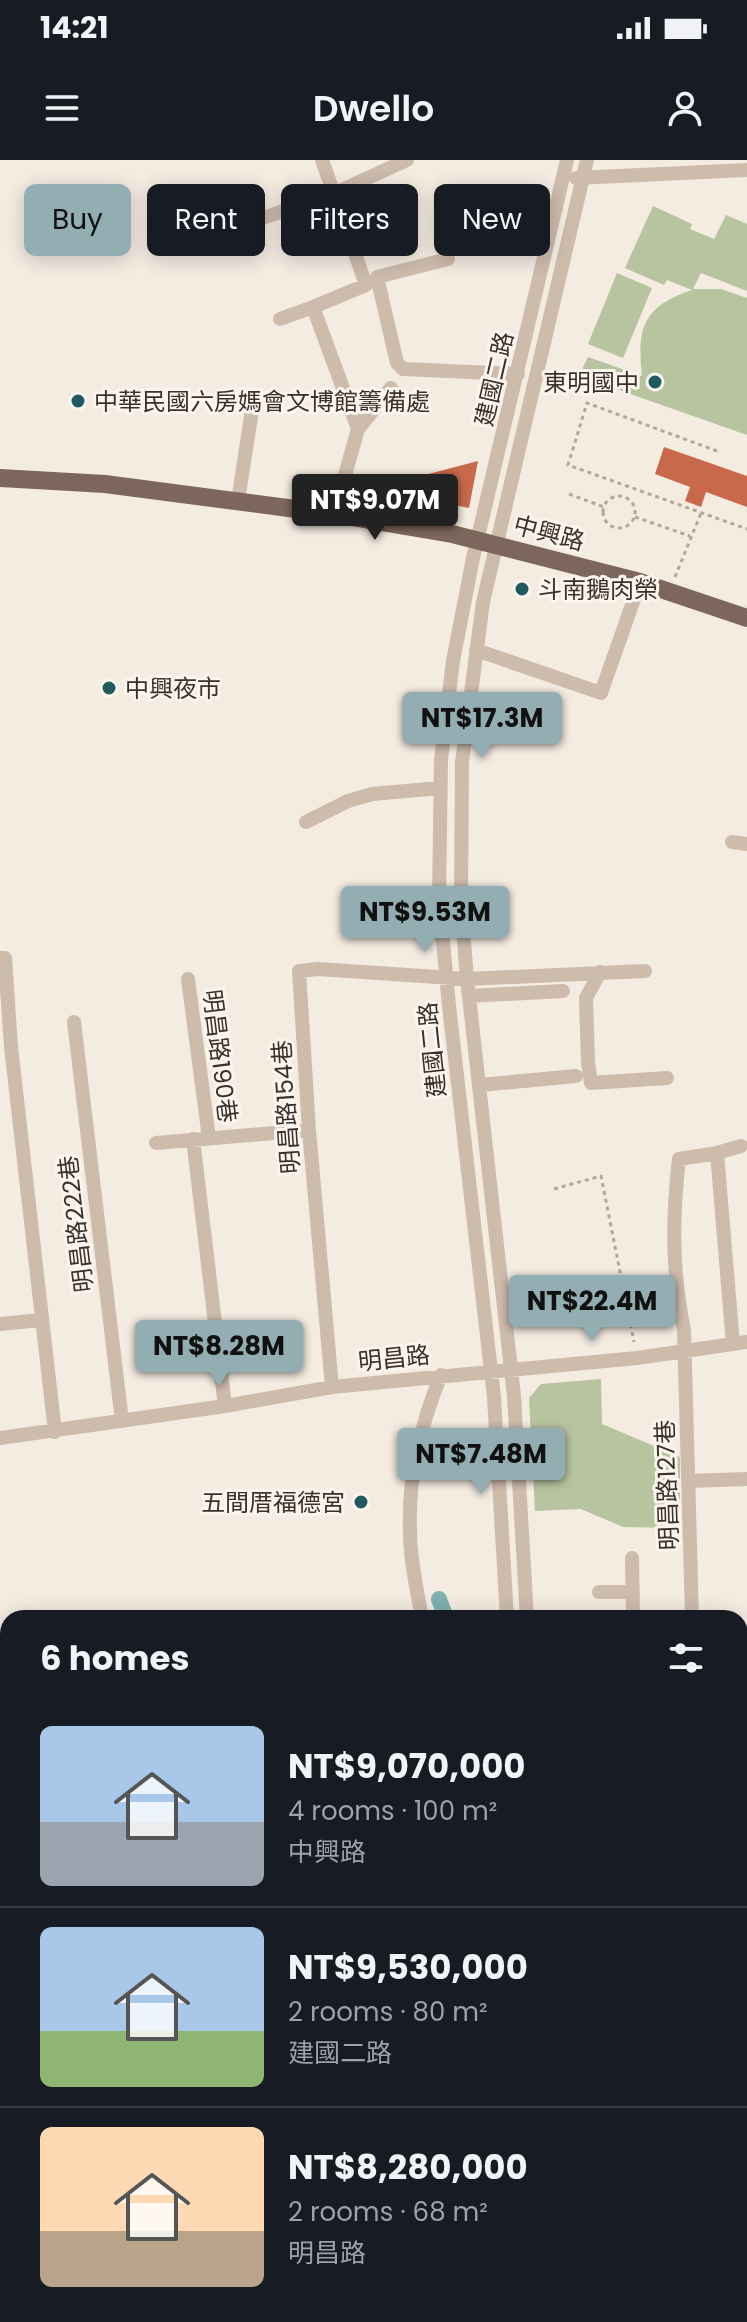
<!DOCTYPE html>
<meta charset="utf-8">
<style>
:root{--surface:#171b24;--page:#20242c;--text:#f1f3f6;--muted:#9ea1a6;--line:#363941;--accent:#92aeb2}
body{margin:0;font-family:Poppins,"Noto Sans TC",sans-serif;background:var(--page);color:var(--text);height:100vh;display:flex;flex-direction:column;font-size:30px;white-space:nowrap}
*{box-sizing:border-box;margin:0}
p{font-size:26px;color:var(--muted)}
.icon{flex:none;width:44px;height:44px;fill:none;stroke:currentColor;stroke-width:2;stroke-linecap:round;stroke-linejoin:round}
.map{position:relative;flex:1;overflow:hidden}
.panel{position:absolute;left:0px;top:1450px;width:748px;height:712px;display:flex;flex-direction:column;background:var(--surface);border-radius:24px 24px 0 0;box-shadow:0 4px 20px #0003}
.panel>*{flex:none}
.top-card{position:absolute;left:24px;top:24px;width:700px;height:72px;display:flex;gap:16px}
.price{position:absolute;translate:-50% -68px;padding:0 18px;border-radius:8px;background:var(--accent);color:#111;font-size:26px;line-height:52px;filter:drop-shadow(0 2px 4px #0008)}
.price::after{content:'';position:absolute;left:50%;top:48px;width:24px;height:18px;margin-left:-12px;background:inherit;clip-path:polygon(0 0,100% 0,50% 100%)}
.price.selected{background:#222;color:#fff}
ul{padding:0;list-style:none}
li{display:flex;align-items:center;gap:24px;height:200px;padding:0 40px}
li+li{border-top:2px solid var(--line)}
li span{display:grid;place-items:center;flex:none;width:224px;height:160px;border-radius:12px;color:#555}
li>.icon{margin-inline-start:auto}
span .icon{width:96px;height:96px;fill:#fffc;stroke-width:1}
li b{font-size:34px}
h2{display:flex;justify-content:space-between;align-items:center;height:96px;padding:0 40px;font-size:34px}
.tag{padding:0 28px;border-radius:12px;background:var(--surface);box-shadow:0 4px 20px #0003;font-size:28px;line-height:72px}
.tag.selected{background:var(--accent);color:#111}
.status{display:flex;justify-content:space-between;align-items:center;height:56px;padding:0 40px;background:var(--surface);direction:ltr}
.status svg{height:22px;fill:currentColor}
header{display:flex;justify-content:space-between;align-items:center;height:104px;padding:0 40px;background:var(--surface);font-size:36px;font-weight:600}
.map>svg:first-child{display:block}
.green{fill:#b8c4a0}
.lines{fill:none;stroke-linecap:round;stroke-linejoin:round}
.canal{stroke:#7fb0b2;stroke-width:16}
.building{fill:#c8694b}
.path{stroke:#b9a596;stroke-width:3;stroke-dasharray:4 4;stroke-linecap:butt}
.minor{stroke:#cdbbac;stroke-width:14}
.major{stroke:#7d675c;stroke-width:18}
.poi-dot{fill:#1f5a5e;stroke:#fbf5ee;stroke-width:3}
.labels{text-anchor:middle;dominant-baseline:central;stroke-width:6;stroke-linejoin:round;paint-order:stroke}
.street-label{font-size:24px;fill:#3b302b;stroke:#fbf5ee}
.poi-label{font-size:24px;fill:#3b302b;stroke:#fbf5ee;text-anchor:start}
</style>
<div class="status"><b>14:21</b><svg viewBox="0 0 49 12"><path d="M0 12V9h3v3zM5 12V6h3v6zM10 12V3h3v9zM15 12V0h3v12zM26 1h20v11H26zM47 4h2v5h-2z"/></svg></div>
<header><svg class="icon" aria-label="menu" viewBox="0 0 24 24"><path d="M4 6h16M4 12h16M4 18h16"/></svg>Dwello<svg class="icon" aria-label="person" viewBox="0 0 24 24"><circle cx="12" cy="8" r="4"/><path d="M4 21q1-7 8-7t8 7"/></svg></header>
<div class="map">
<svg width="747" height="2162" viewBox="0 0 747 2162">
<rect width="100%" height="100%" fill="#f4ebe1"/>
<path class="green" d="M653 46 692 64 690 69 714 79 726 55 747 64V131L701 113 693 129H721L747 138V275L579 216 588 197 642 216C637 168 642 147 692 130L667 120 664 125 625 108Z
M617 113 652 128 623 198 588 184Z
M601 1219 602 1264 680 1297V1368L623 1367 581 1349 535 1351 529 1238 541 1224Z"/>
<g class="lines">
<path class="canal" d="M439 1439 446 1458
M17 2162 32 2154"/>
</g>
<path class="building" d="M664 287 747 316V347L706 332 701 347 685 341 690 327 655 314Z
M478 301 469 348 415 337 417 317Z"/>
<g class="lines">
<path class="path" d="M717 291 587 243 568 305 747 369
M569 334 604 347
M603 352a16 16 0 1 1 32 0a16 16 0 1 1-32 0Z
M635 357 690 376
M675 417 701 353
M554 1029 601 1016 634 1182
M0 1483 8 1487
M740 1810 747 1813
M329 2154V2162"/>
<path class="minor" d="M322 0 366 125 313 147 358 269 334 354
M576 18 747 10
M441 33 501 36 556 49
M257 60 333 34 407 0
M448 99 377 117 397 203 403 209 518 214
M280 159 313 147
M358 269 391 228
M238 341 252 250
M476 490 601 533 640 422
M306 662 348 641 372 634 440 628
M732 682 747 684
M0 798H5L11 887 55 1272
M600 812 586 838 588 902 591 923 667 918
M188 819 209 978
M469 836 563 831
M74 862 122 1261
M480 925 576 916
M193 979 225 1246
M156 983 309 970
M0 1164 41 1160
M733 1184 717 993 741 986
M332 1227 309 970 299 811 318 809 467 819 645 811
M0 1278 225 1246 332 1227 637 1198 747 1182
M689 1321 747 1319
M632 1398 633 1458
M599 1432H633
M422 1458C417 1430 410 1400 410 1372 408 1316 420 1267 441 1215
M507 1458 494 1237 449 846 439 739 441 600 453 501 473 398 567 0
M527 1458 514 1236 467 819 461 743 462 602 483 442 587 0
M692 1458 684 1170C672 1111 672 1059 679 999L717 993
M740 1488 747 1489
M740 1630 747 1631
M0 1679H8
M740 1784 747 1787
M740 2110 747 2109
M0 2141 8 2136
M485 2154V2162
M504 2154V2162
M0 2160 1 2162"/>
<path class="major" d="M0 318 105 324 334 354 452 374 640 422 747 458"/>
</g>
<g class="poi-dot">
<circle cx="655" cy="222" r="8"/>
<circle cx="78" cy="241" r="8"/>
<circle cx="522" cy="429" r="8"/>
<circle cx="109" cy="528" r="8"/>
<circle cx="361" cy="1342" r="8"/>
</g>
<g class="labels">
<g class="street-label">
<text transform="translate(494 219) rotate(-77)">建國二路</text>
<text transform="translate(549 373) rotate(15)">中興路</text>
<text transform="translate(432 890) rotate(-96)">建國二路</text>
<text transform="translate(220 896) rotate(83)">明昌路190巷</text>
<text transform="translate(286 947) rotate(-94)">明昌路154巷</text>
<text transform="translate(76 1064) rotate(-97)">明昌路222巷</text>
<text transform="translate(394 1198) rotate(-6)">明昌路</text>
<text transform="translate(667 1325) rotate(-92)">明昌路127巷</text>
</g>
<g class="poi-label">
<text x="639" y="222" text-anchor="end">東明國中</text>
<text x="94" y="241">中華民國六房媽會文博館籌備處</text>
<text x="538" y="429">斗南鵝肉榮</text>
<text x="125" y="528">中興夜市</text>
<text x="345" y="1342" text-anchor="end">五間厝福德宮</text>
</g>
</g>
</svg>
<b class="price selected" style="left:375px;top:382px">NT$9.07M</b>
<b class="price" style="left:482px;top:600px">NT$17.3M</b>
<b class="price" style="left:425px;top:794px">NT$9.53M</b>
<b class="price" style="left:592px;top:1183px">NT$22.4M</b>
<b class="price" style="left:219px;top:1228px">NT$8.28M</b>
<b class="price" style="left:481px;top:1336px">NT$7.48M</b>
<div class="top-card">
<a class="tag selected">Buy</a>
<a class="tag">Rent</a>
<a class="tag">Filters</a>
<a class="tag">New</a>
</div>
<section class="panel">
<h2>6 homes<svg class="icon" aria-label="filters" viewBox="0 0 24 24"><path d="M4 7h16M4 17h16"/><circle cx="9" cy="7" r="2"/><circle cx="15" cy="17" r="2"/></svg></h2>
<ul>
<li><span style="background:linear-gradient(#a9c7e8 60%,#9aa5b1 0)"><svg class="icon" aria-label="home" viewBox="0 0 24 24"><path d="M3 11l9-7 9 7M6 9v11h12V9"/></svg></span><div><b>NT$9,070,000</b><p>4 rooms · 100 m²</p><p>中興路</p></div></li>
<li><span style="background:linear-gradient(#a9c7e8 65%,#8fb573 0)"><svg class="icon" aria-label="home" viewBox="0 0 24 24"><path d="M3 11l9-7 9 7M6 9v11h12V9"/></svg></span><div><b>NT$9,530,000</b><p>2 rooms · 80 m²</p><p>建國二路</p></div></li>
<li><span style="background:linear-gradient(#ffd9b3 65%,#b9a48a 0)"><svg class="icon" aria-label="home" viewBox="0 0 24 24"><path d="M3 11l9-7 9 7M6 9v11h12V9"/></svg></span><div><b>NT$8,280,000</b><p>2 rooms · 68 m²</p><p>明昌路</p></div></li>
</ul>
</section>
</div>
